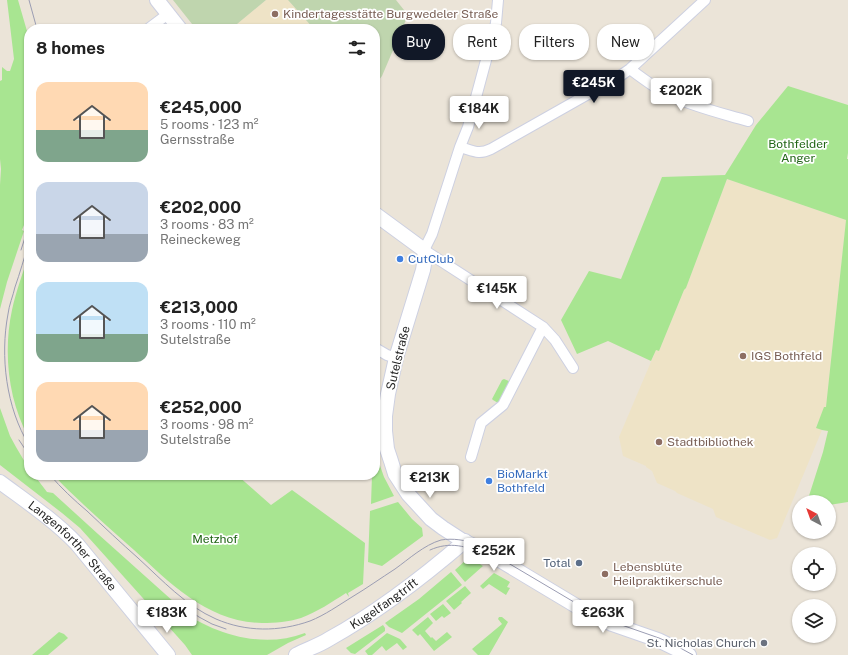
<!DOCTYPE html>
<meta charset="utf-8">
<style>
:root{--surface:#fff;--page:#f6f6f6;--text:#222;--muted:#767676;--accent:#111827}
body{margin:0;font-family:"Public Sans",sans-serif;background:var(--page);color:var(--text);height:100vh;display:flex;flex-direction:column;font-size:15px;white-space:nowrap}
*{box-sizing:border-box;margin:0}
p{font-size:13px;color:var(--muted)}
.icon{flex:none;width:22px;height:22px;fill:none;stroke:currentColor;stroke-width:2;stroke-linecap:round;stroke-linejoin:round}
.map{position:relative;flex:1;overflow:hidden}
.sheet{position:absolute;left:24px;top:24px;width:356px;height:456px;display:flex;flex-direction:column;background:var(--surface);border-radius:16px;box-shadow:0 1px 3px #0004}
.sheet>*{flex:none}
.hud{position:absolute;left:392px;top:24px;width:380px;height:36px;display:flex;gap:8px}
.needle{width:26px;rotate:319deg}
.tools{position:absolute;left:792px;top:495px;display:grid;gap:8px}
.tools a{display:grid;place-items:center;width:44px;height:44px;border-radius:50%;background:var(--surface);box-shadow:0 1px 3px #0004;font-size:20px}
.price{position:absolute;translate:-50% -34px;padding:0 9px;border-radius:4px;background:#fff;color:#222;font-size:13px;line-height:26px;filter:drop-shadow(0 1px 2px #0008)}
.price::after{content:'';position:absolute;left:50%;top:24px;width:12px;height:9px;margin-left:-6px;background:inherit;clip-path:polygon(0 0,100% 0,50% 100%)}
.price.active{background:var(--accent);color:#fff}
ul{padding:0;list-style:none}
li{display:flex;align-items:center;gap:12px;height:100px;padding:0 12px}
li span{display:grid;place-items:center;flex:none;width:112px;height:80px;border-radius:12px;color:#555}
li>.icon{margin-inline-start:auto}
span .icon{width:48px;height:48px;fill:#fffc;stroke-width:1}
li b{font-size:17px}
h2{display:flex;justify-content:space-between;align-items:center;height:48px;padding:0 12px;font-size:17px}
.pill{padding:0 14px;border-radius:16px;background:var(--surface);box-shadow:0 1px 3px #0004;font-size:14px;line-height:36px}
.pill.active{background:var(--accent);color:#fff}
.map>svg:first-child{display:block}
.education{fill:#eee3c6}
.green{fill:#a8e591}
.cemetery{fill:#bfd5ae}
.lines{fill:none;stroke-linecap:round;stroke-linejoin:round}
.minor-casing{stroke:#cdd0e1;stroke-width:12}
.secondary-casing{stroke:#cdd0e1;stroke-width:16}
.minor{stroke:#fff;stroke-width:10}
.secondary{stroke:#fff;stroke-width:14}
.tram{stroke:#9b9db3;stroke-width:1}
.education-dot{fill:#8d6e63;stroke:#fff;stroke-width:1.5}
.shop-dot{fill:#3f7fe0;stroke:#fff;stroke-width:1.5}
.service-dot{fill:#5c6f8a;stroke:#fff;stroke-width:1.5}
.worship-dot{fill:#6b7280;stroke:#fff;stroke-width:1.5}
.labels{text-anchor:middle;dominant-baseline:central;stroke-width:3.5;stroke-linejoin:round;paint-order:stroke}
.education-label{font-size:12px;fill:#785e54;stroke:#fff;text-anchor:start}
.park-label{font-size:12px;fill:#216616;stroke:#fff}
.shop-label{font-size:12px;fill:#366cbe;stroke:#fff;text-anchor:start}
.street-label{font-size:12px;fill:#272727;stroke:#fff}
.service-label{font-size:12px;fill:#4e5e75;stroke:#fff;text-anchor:end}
.worship-label{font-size:12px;fill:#5b616d;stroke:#fff;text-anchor:end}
</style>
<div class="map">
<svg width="848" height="655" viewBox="0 0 848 655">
<rect width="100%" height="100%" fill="#ebe4d8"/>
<path class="education" d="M266 0H288L314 29H231Z
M727 179 846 220 826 408 825 407 816 427 822 430 777 538 770 540 716 517 713 509 677 493 675 491 657 483 652 471 646 467V466L623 456 619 437 656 350 659 351 684 290 686 288Z"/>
<path class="green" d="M7 0H18L29 38V209L26 220 22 230 24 231 7 282 0 309V185L1 169 0 159V81L2 80V67L7 71H10L14 59Z
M788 86 848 105V153L847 159H848V502L829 505V502H807L823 452 828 431 822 430 816 428 824 407H826L846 220 727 179 686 288 684 290 659 351 656 350 651 361 608 341 577 354 561 320 589 271 621 279 662 177 725 175 756 125Z
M29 254V438C8 400 3 352 12 310 16 291 23 273 29 254Z
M504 379 511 382 498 403 493 400 492 399 502 380Z
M0 408 10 436 16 447 29 469V475H34L47 492 53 493 98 534 174 602 173 605C210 633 260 650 305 633L306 635 288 643 267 655H192L185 645 80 528 62 513 0 465Z
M375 457H377L384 477 394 496 371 504 372 475H375Z
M54 475H237L271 505 292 490 365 543 363 584 348 593 349 597 346 593C332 602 317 612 301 618 289 622 275 623 262 623 208 622 171 584 134 550 117 535 100 520 84 505 74 495 63 486 54 475Z
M398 502 412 519 422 528 423 536 382 566 368 562 370 511Z
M466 560C473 559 478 563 483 566L465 582 455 570Z
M451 572 462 585 402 633 389 627 385 623 419 599Z
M494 573 510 582 507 587 510 588 506 595 489 584 483 589 480 586Z
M465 586 471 593 461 602 462 603 454 610 446 601Z
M443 604 451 613 444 618 442 616 436 621 430 614Z
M428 617 433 623 425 631 431 638 432 637 436 641 447 632 452 637 434 651 420 634 418 636 412 630Z
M499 617H502L508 622 489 655H478L472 649 502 624 498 619Z
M383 625 385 628V631L355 654 351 653 346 648Z
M59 632 64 634 68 638 48 655H32Z
M387 633 400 639 407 647 403 650 397 643 386 651 382 646 372 655H368L365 651Z"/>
<path class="cemetery" d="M173 0H266L231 29H196Z
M288 0H396L408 15 382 76 375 85V29H314Z"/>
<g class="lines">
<defs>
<path id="minor" d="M498 0 496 23 468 127 460 147 432 234 424 250 543 327 555 340 573 368
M148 29 168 14
M630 69C642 78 655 88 669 95 694 107 721 113 748 121
M460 147C474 151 478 155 491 149L620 76 630 69 705 0
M375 348 387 355 396 358
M471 457 481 423 503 405 543 327"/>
<g id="secondary">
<path d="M157 0 180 29"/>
<path d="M375 214 424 250 425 258 423 270 396 358 388 394 385 416V431L387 449 391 461 395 474 408 494 431 519 443 528 463 541 483 550 578 607 612 624 658 640 689 655"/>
<path id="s1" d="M0 482C27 502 54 520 77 544L168 655"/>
<path id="s2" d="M296 655C307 649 318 646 329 639 378 612 422 578 465 541"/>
</g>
</defs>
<use href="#minor" class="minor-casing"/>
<use href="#secondary" class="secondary-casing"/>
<use href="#minor" class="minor"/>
<use href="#secondary" class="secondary"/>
<path class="tram" d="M29 0 37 29
M29 243C24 258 20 273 15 287 13 296 9 305 8 314 0 356 6 408 29 445
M21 250 29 225
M19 440 29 455
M50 475C61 488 74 500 87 511 104 527 121 543 138 558 162 580 186 606 216 619 246 632 279 632 310 621 325 615 339 605 352 597 367 588 381 578 395 569 409 559 424 545 441 540 453 538 465 540 476 544L579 605 599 616 613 622 659 638 673 644 693 655
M430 550C450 541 467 546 485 555
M177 602 199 617 212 624 226 629"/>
</g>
<g class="education-dot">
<circle cx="275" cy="14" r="4"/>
<circle cx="743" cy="356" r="4"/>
<circle cx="659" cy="442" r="4"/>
<circle cx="605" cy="574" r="4"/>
</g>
<g class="shop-dot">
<circle cx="400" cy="259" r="4"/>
<circle cx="489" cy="481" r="4"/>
</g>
<circle class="service-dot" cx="579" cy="563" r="4"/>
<circle class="worship-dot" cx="764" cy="643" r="4"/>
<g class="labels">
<g class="education-label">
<text x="283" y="14">Kindertagesstätte Burgwedeler Straße</text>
<text x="751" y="356">IGS Bothfeld</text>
<text x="667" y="442">Stadtbibliothek</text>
<text x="613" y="567">Lebensblüte<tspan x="613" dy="14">Heilpraktikerschule</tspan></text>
</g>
<g class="park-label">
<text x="798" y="144">Bothfelder<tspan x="798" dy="14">Anger</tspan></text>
<text x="215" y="539">Metzhof</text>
</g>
<g class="shop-label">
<text x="408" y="259">CutClub</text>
<text x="497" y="474">BioMarkt<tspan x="497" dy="14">Bothfeld</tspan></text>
</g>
<g class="street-label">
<text transform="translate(398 358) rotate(-76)">Sutelstraße</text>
<text stroke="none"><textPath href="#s1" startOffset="97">Langenforther Straße</textPath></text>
<text stroke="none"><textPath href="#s2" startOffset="102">Kugelfangtrift</textPath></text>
</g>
<g class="service-label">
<text x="571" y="563">Total</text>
</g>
<g class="worship-label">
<text x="756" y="643">St. Nicholas Church</text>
</g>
</g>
</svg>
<div class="tools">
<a><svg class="needle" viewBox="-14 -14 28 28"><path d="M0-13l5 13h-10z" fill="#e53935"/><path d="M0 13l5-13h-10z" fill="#767676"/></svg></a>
<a><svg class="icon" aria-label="locate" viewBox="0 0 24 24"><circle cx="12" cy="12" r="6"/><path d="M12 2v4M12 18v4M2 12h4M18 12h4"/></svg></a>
<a><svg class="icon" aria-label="layers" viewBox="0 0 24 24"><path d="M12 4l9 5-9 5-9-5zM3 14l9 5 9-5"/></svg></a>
</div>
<b class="price active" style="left:594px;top:104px">€245K</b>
<b class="price" style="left:681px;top:112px">€202K</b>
<b class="price" style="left:479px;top:130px">€184K</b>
<b class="price" style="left:497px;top:310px">€145K</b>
<b class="price" style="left:430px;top:499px">€213K</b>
<b class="price" style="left:494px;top:572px">€252K</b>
<b class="price" style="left:167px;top:634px">€183K</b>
<b class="price" style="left:603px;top:634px">€263K</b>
<div class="hud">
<a class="pill active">Buy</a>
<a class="pill">Rent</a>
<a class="pill">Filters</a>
<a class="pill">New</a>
</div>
<section class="sheet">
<h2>8 homes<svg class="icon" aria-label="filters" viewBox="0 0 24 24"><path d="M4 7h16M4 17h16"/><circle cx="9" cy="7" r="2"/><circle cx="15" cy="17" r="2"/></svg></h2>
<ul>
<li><span style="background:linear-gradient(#ffd9b3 60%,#7fa58c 0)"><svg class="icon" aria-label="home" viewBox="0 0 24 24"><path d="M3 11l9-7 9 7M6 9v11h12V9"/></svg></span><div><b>€245,000</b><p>5 rooms · 123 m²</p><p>Gernsstraße</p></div></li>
<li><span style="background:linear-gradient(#c9d6e8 65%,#9aa5b1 0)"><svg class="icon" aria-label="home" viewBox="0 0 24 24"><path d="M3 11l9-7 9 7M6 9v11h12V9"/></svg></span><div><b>€202,000</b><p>3 rooms · 83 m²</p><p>Reineckeweg</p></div></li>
<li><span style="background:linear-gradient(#bfe0f5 65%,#7fa58c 0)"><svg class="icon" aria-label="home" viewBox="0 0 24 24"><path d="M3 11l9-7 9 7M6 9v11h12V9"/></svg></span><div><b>€213,000</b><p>3 rooms · 110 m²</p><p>Sutelstraße</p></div></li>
<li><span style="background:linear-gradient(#ffd9b3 60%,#9aa5b1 0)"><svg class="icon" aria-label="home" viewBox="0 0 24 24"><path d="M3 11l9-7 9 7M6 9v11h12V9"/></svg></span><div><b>€252,000</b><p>3 rooms · 98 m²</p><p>Sutelstraße</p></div></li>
</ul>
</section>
</div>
